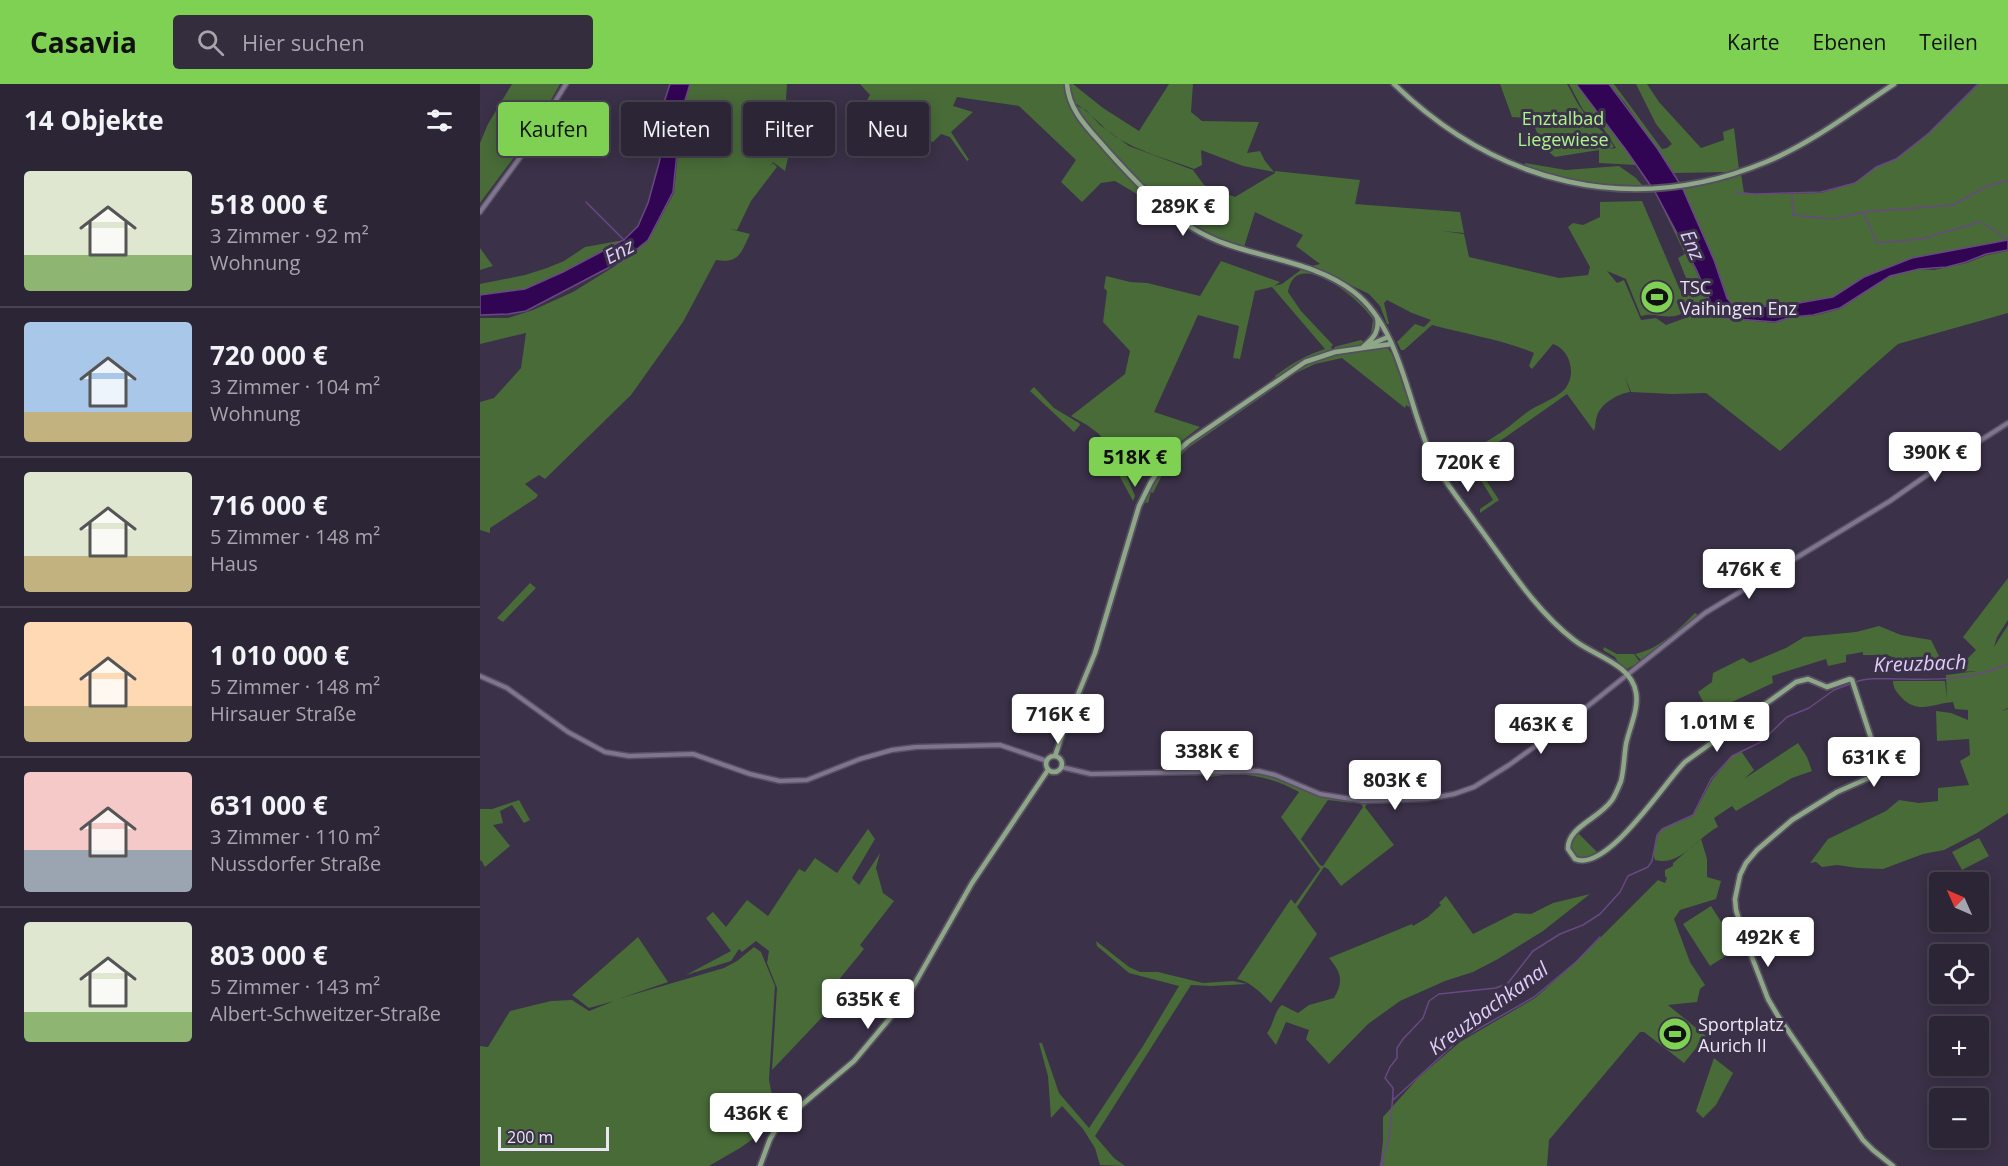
<!DOCTYPE html>
<html lang="de">
<meta charset="utf-8">
<style>
:root{--surface:#2c2536;--page:#342d3e;--text:#f1f3f6;--muted:#a6a5ad;--line:#484251;--accent:#7ed153}
body{margin:0;font-family:"Open Sans",sans-serif;background:var(--page);color:var(--text);height:100vh;display:flex;flex-direction:column;font-size:22px;white-space:nowrap}
*{box-sizing:border-box;margin:0}
p{font-size:20px;color:var(--muted)}
.icon{flex:none;width:33px;height:33px;fill:none;stroke:currentColor;stroke-width:2;stroke-linecap:round;stroke-linejoin:round}
.map{position:relative;flex:1;overflow:hidden}
.drawer{display:flex;flex-direction:column;background:var(--surface);width:480px}
.drawer>*{flex:none}
.hud{position:absolute;left:18px;top:18px;width:570px;height:54px;display:flex;gap:12px}
.needle{width:39px;rotate:315deg}
.buttons{position:absolute;left:1449px;top:788px;display:grid;gap:12px}
.buttons a{display:grid;place-items:center;width:60px;height:60px;border-radius:6px;background:var(--surface);box-shadow:0 3px 15px #0003,0 0 0 2px var(--line);font-size:30px}
.scale{position:absolute;left:18px;bottom:15px;width:111px;box-sizing:border-box;padding-left:6px;border:3px solid #ebe6f4;border-top:0;font-size:16px;line-height:21px;white-space:nowrap;color:#ebe6f4;-webkit-text-stroke:4px #3b3148;paint-order:stroke}
.price{position:absolute;translate:-50% -51px;padding:0 14px;border-radius:6px;background:#fff;color:#222;font-size:20px;line-height:39px;filter:drop-shadow(0 2px 3px #0008)}
.price::after{content:'';position:absolute;left:50%;top:36px;width:18px;height:14px;margin-left:-9px;background:inherit;clip-path:polygon(0 0,100% 0,50% 100%)}
.price.current{background:var(--accent);color:#111}
ul{padding:0;list-style:none}
li{display:flex;align-items:center;gap:18px;height:150px;padding:0 24px}
li+li{border-top:2px solid var(--line)}
li span{display:grid;place-items:center;flex:none;width:168px;height:120px;border-radius:6px;color:#555}
li>.icon{margin-inline-start:auto}
span .icon{width:72px;height:72px;fill:#fffc;stroke-width:1}
li b{font-size:26px}
h2{display:flex;justify-content:space-between;align-items:center;height:72px;padding:0 24px;font-size:26px}
.tag{padding:0 21px;border-radius:6px;background:var(--surface);box-shadow:0 3px 15px #0003,0 0 0 2px var(--line);font-size:21px;line-height:54px}
.tag.current{background:var(--accent);color:#111}
header{display:flex;align-items:center;gap:36px;box-sizing:border-box;height:84px;padding:0 30px;background:var(--accent);color:#111}
header strong{font-size:28px}
nav{display:flex;gap:33px;margin-inline-start:auto;font-size:21px}
.search{width:420px;height:54px;background:var(--page);display:flex;align-items:center;gap:15px;box-sizing:border-box;padding:0 21px;border-radius:6px;color:var(--muted);font-size:22px}
main{display:flex;flex:1;min-height:0}
.map>svg:first-child{display:block}
.green{fill:#486b38;fill-rule:evenodd}
.water{fill:#310454;stroke:#694884;stroke-width:1.5}
.lines{fill:none;stroke-linecap:round;stroke-linejoin:round}
.stream{stroke:#694884;stroke-width:1.5}
.minor-casing{stroke:#564e61;stroke-width:7}
.major-casing{stroke:#564e61;stroke-width:8}
.minor{stroke:#7f758f;stroke-width:4}
.major{stroke:#8ea887;stroke-width:4.5}
.labels{text-anchor:middle;dominant-baseline:central;stroke-width:6;stroke-linejoin:round;paint-order:stroke}
.park-label{font-size:18px;fill:#abf589;stroke:#3b3148}
.poi-label{font-size:18px;fill:#ebe6f4;stroke:#3b3148;text-anchor:start}
.water-label{font-size:20px;font-style:italic;fill:#dfcdfa;stroke:#3b3148}
</style>
<header>
<strong>Casavia</strong>
<div class="search"><svg class="icon" aria-label="search" viewBox="0 0 24 24"><circle cx="10" cy="10" r="6"/><path d="M15 15l6 6"/></svg>Hier suchen</div>
<nav><a>Karte</a><a>Ebenen</a><a>Teilen</a></nav>
</header>
<main>
<section class="drawer">
<h2>14 Objekte<svg class="icon" aria-label="filters" viewBox="0 0 24 24"><path d="M4 7h16M4 17h16"/><circle cx="9" cy="7" r="2"/><circle cx="15" cy="17" r="2"/></svg></h2>
<ul>
<li><span style="background:linear-gradient(#dfe7d0 70%,#8fb573 0)"><svg class="icon" aria-label="home" viewBox="0 0 24 24"><path d="M3 11l9-7 9 7M6 9v11h12V9"/></svg></span><div><b>518 000 €</b><p>3 Zimmer · 92 m²</p><p>Wohnung</p></div></li>
<li><span style="background:linear-gradient(#a9c7e8 75%,#c2b280 0)"><svg class="icon" aria-label="home" viewBox="0 0 24 24"><path d="M3 11l9-7 9 7M6 9v11h12V9"/></svg></span><div><b>720 000 €</b><p>3 Zimmer · 104 m²</p><p>Wohnung</p></div></li>
<li><span style="background:linear-gradient(#dfe7d0 70%,#c2b280 0)"><svg class="icon" aria-label="home" viewBox="0 0 24 24"><path d="M3 11l9-7 9 7M6 9v11h12V9"/></svg></span><div><b>716 000 €</b><p>5 Zimmer · 148 m²</p><p>Haus</p></div></li>
<li><span style="background:linear-gradient(#ffd9b3 70%,#c2b280 0)"><svg class="icon" aria-label="home" viewBox="0 0 24 24"><path d="M3 11l9-7 9 7M6 9v11h12V9"/></svg></span><div><b>1 010 000 €</b><p>5 Zimmer · 148 m²</p><p>Hirsauer Straße</p></div></li>
<li><span style="background:linear-gradient(#f6c9c9 65%,#9aa5b1 0)"><svg class="icon" aria-label="home" viewBox="0 0 24 24"><path d="M3 11l9-7 9 7M6 9v11h12V9"/></svg></span><div><b>631 000 €</b><p>3 Zimmer · 110 m²</p><p>Nussdorfer Straße</p></div></li>
<li><span style="background:linear-gradient(#dfe7d0 75%,#8fb573 0)"><svg class="icon" aria-label="home" viewBox="0 0 24 24"><path d="M3 11l9-7 9 7M6 9v11h12V9"/></svg></span><div><b>803 000 €</b><p>5 Zimmer · 143 m²</p><p>Albert-Schweitzer-Straße</p></div></li>
</ul>
</section>
<div class="map">
<svg width="1528" height="1082" viewBox="0 0 1528 1082">
<rect width="100%" height="100%" fill="#3b3148"/>
<path class="green" d="M32 0H80L53 48 0 119V59L8 40Z
M210 0H307L306 15 315 43 305 87 293 78 290 82 293 79 297 83 271 117 257 146 250 145 270 150C261 169 259 180 236 176L203 238 151 311 65 395 59 391 45 400 58 411 56 414 10 444V449L0 446V318L14 314 41 284 46 249 0 260V234H28L53 226 93 208 135 182 168 157 194 109 202 29Z
M380 0H584L587 17 606 26 620 41 649 62 713 86 724 101 755 113 795 89V87L880 96 875 120 980 128 984 149 962 147 984 150 989 173 1079 194 1108 191 1110 183 1088 143 1093 139 1103 141 1120 133V118L1162 117 1203 213 1210 210 1214 214 1198 174 1205 170 1175 108 1156 81 1119 79V66L1075 73 1064 64 1052 37 1047 34 1032 33 1020 0H1087C1092 8 1096 18 1102 26 1112 41 1125 46 1134 63L1129 65 1136 64 1123 44 1103 26 1089 0H1096L1146 66 1175 108 1215 185 1234 226 1244 234 1295 239 1312 233 1333 232 1360 225 1410 192 1439 185 1454 186 1487 179 1507 171 1528 167V229L1418 260 1386 288 1300 367 1226 309 1192 310 1151 308 1145 293 1150 308C1138 310 1121 319 1117 332 1115 337 1116 342 1114 347L1087 310 1020 357 989 370 1019 416 1000 429V425L1013 416 988 375 970 387 964 383 957 367H958L968 381C986 367 1005 360 1023 347 1033 340 1042 331 1052 325 1062 319 1076 314 1084 306 1097 292 1091 266 1073 260L1052 285 1049 282 1054 269C1024 256 985 250 952 241L924 266H921L917 258 935 240 944 243 951 236 932 229 907 216 904 219 909 240H907L900 222 889 210 832 182 840 180 816 162 823 151 775 128 764 163 747 159 714 144 703 137 682 116 662 113 635 97 621 99 602 118 581 98 596 76 539 22 477 13 473 22 493 28 471 48 489 76 487 77 470 53 461 50 453 58 425 47 419 56 412 52 374 39 390 11ZM1127 187 1146 195 1161 232C1179 227 1186 239 1207 227L1211 232 1186 241 1176 234 1161 236 1144 196 1137 199Z
M589 0H593L623 24 659 47 689 0H713L711 28 722 37 779 38 767 69 780 67 785 77 794 88 763 82 721 66 722 81 714 85C688 75 659 68 636 53 620 42 610 27 593 18Z
M1129 0H1134L1182 65 1187 64 1192 60 1176 40 1156 0H1167L1179 18 1221 64 1244 56 1243 48 1254 44 1259 85 1248 88 1194 89 1145 19Z
M1499 0H1528V156L1432 174 1383 193 1353 213 1302 221 1262 223 1249 218 1235 177 1203 105 1261 90 1264 109 1274 110 1341 109 1375 99 1396 83 1416 75 1449 49Z
M1045 79 1086 86 1139 82 1156 94 1162 101C1121 102 1084 96 1046 83Z
M144 156 83 188 45 205 0 211V200L45 191 67 184 84 177 105 163Z
M0 164 13 182 0 186Z
M741 177 800 198 794 202 802 200 822 185 863 203 881 216 894 232 896 237 895 249 883 261 857 266 854 263 881 256 884 258 891 249 893 236C882 216 815 161 808 208L821 227 853 261 851 263 853 267 832 273 796 294 795 292C811 280 826 271 845 265L792 203 775 207 760 275 753 274 759 242 718 231 674 328 720 343 691 365 663 358 653 382 651 381 647 388 619 350 607 341 591 332 645 290 650 267 623 238 627 207 624 204 626 192 650 198 667 199 720 212Z
M907 263 912 270 930 320 929 323 926 321 925 324 862 274 835 280 816 289 708 364 683 389 673 409 671 408 668 419 664 418 678 389 706 361 825 279 852 271Z
M554 303 574 324 599 339 600 341 594 348 550 307Z
M619 354 647 393 655 412 653 417Z
M1528 494V536L1517 553 1514 563 1528 541V624L1522 627 1528 625V729L1497 749 1464 766 1443 770 1403 785 1378 784 1357 781 1342 783 1336 778 1330 779 1348 755 1406 727 1419 716 1439 719 1458 717V704L1489 701 1480 677 1490 671 1489 655 1457 657 1456 627 1471 629 1488 636V626L1475 625 1473 618C1455 619 1438 631 1422 614 1417 609 1413 604 1413 597H1465L1467 615 1466 591 1497 587 1482 588 1481 581 1496 566 1483 553Z
M50 499 56 504 23 538 17 534Z
M1215 529 1218 531 1217 532 1162 577 1155 570C1179 565 1198 546 1215 529Z
M1399 542 1421 551 1451 556 1460 574 1459 577 1423 576 1406 571H1383V568L1366 571V578L1348 582 1346 575 1292 592 1293 599 1252 618 1228 627 1218 608 1232 598 1233 589 1263 574 1270 579 1306 564 1324 553 1376 548Z
M1124 563 1137 570H1154L1160 578 1147 585 1139 580 1135 573 1123 566Z
M1318 659 1327 673 1332 687 1312 694 1256 727 1252 722 1234 734 1238 743C1218 753 1200 783 1175 776L1173 769 1178 751 1182 745 1213 732 1232 696 1252 672 1261 667 1274 686 1264 695Z
M780 688 840 711 888 718 885 723 914 761 861 802 848 785 844 783 817 823 837 850 791 919C781 909 771 898 757 895L811 815 815 820 840 785 801 733 819 708C790 692 763 687 730 693L725 689ZM848 716 881 720 883 723 843 782 840 781 821 755Z
M39 716 50 736 44 739 32 721 20 727 23 739 13 741 30 762 5 783 1 776 0 777V725H12Z
M388 745 395 755 372 794 379 801 400 769 396 784 403 809 414 817 380 861 384 865 357 898 366 908 292 986 297 904 287 879 289 867 276 857 262 868 259 865 251 877 206 891 251 867 226 834 233 828 246 843 267 816 288 832 319 785 325 788 335 774 357 789Z
M1097 748 1118 769C1099 782 1081 770 1097 748Z
M1499 754 1509 772 1482 786 1472 768Z
M1221 755 1227 775V793L1241 797 1236 815 1200 826 1194 835 1210 878 1225 901 1220 905 1217 918 1188 921 1226 952 1204 979 1164 948H1160L1069 1056 1067 1082H900L903 1057V1033L938 994 980 958 1055 914 1096 878 1178 796 1185 799 1187 794 1185 792V786L1193 782V779Z
M1110 810 1063 847 1018 875 993 888 965 897 920 917 888 940 849 980 826 955 829 946 806 938 796 961 787 949C794 940 794 927 802 921L818 929 829 921 854 914C864 897 861 888 849 874L932 840 933 842 948 833 961 821 959 819 966 812 993 850 1035 829 1051 830 1073 819Z
M1231 822 1258 864 1230 882 1203 840Z
M158 853 188 898 141 914 244 884 257 877 274 863 281 868 295 902 289 996 297 1038 260 1064 229 1082H0V962L8 963 30 927 71 917 92 916 109 927 134 917 109 924 92 911Z
M616 857 649 883 660 888H678L723 899 753 897 767 900 731 902 711 901 615 1052 634 1074 645 1082 620 1081 615 1064 603 1045 582 1022 571 1034 568 992 559 959H562L579 1009 609 1044 663 962 699 902 649 889 617 862Z
M1234 974 1253 989 1236 1021 1223 1034 1216 1027Z"/>
<path class="water" d="M190 0H210L201 29 193 108 168 156 145 175 46 227 28 230 0 231V211L45 205 83 188 144 156 158 142 168 119 179 79 182 65 178 37Z
M1096 0H1129L1177 64 1202 103 1234 176 1247 214 1253 221 1262 223 1302 222 1353 213 1384 193 1432 174 1528 156V166L1506 170 1486 178 1467 183 1439 185 1410 192 1360 224 1333 231 1312 233 1295 238 1245 234 1234 226 1216 185 1175 108 1146 66Z"/>
<g class="lines">
<path class="stream" d="M1255 108 1274 110 1341 108 1375 99 1396 83 1416 75 1449 49 1498 0
M1312 111 1313 131 1350 135
M106 118 144 156
M1383 128 1397 159 1441 155 1500 138
M1353 135 1383 128 1473 121 1509 101 1528 97
M1503 139 1515 147
M1517 148 1528 156
M1375 598C1390 593 1405 595 1422 595 1459 596 1493 596 1528 580
M913 1016 979 956 1054 913 1096 878 1120 853
M903 1074V1082
M900 1082 909 1055 913 1010V1004L905 994 910 983 917 974V964L923 955 943 934 949 917 959 910 1016 904 1028 899 1053 867 1080 850 1103 841 1120 830 1140 808 1148 792 1168 783 1172 777 1177 751 1182 745 1213 731 1231 695 1252 672 1281 658 1307 633 1329 624 1354 606 1370 600"/>
<defs>
<path id="minor" d="M0 128 44 68 86 0
M0 592 27 604 88 648 125 668 149 672 213 670 270 690 300 697 327 696 380 675 412 666 436 663 520 661 567 677
M581 683 611 690 778 687 795 691 840 710 883 717 947 715 974 710 994 703 1029 681 1079 645 1225 529 1410 417 1457 384 1528 339"/>
<path id="major" d="M587 0C589 28 610 46 627 66 661 104 697 143 746 160 788 175 838 180 874 208 922 245 928 325 954 378 965 399 982 419 996 439 1026 479 1054 525 1094 556 1114 572 1152 580 1156 609 1159 625 1149 645 1146 660 1144 673 1144 685 1141 697 1138 704 1136 710 1132 716 1119 735 1087 743 1088 765L1095 775C1127 789 1184 699 1205 678L1316 598 1328 595 1347 603 1370 595 1372 596 1391 654 1397 665 1399 685 1393 692 1357 708 1312 736 1277 766 1266 779 1260 791 1255 815 1256 826 1265 855 1288 915 1298 932 1383 1056 1393 1066 1413 1082
M914 0C1017 100 1151 134 1286 78 1332 59 1373 27 1414 0
M889 261 908 253
M883 263C894 254 900 247 897 233
M575 672 587 637 615 569 659 422 671 398 682 381 708 358 825 278 855 268 911 260
M566 680a8 8 0 1 1 16 0a8 8 0 1 1-16 0Z
M280 1082 290 1055 299 1040 374 977 426 915 492 799 568 686"/>
</defs>
<use href="#minor" class="minor-casing"/>
<use href="#major" class="major-casing"/>
<use href="#minor" class="minor"/>
<use href="#major" class="major"/>
</g>
<defs>
<symbol id="stadium-disc" viewBox="-11 -11 22 22"><circle r="9.5" fill="#7ed153" stroke="#3b3148"/><path d="M0-5a6.5 5 0 1 0 0 10a6.5 5 0 1 0 0-10ZM-3.5-1.8h7v3.6h-7Z" fill="#111"/></symbol>
</defs>
<g fill-rule="evenodd">
<use href="#stadium-disc" x="1158" y="194" width="38" height="38"/>
<use href="#stadium-disc" x="1176" y="931" width="38" height="38"/>
</g>
<g class="labels">
<g class="park-label">
<text x="1083" y="34">Enztalbad<tspan x="1083" dy="21">Liegewiese</tspan></text>
</g>
<g class="poi-label">
<text x="1200" y="203">TSC<tspan x="1200" dy="21">Vaihingen Enz</tspan></text>
<text x="1218" y="940">Sportplatz<tspan x="1218" dy="21">Aurich II</tspan></text>
</g>
<g class="water-label">
<text transform="translate(1213 161) rotate(66)">Enz</text>
<text transform="translate(139 167) rotate(-28)">Enz</text>
<text transform="translate(1440 579) rotate(-2)">Kreuzbach</text>
<text transform="translate(1008 924) rotate(-36)">Kreuzbachkanal</text>
</g>
</g>
</svg>
<div class="buttons">
<a><svg class="needle" viewBox="-14 -14 28 28"><path d="M0-13l5 13h-10z" fill="#e53935"/><path d="M0 13l5-13h-10z" fill="#a6a5ad"/></svg></a>
<a><svg class="icon" aria-label="locate" viewBox="0 0 24 24"><circle cx="12" cy="12" r="6"/><path d="M12 2v4M12 18v4M2 12h4M18 12h4"/></svg></a>
<a>+</a>
<a>−</a>
</div>
<div class="scale">200 m</div>
<b class="price" style="left:703px;top:153px">289K €</b>
<b class="price" style="left:1455px;top:399px">390K €</b>
<b class="price current" style="left:655px;top:404px">518K €</b>
<b class="price" style="left:988px;top:409px">720K €</b>
<b class="price" style="left:1269px;top:516px">476K €</b>
<b class="price" style="left:578px;top:661px">716K €</b>
<b class="price" style="left:1237px;top:669px">1.01M €</b>
<b class="price" style="left:1061px;top:671px">463K €</b>
<b class="price" style="left:727px;top:698px">338K €</b>
<b class="price" style="left:1394px;top:704px">631K €</b>
<b class="price" style="left:915px;top:727px">803K €</b>
<b class="price" style="left:1288px;top:884px">492K €</b>
<b class="price" style="left:388px;top:946px">635K €</b>
<b class="price" style="left:276px;top:1060px">436K €</b>
<div class="hud">
<a class="tag current">Kaufen</a>
<a class="tag">Mieten</a>
<a class="tag">Filter</a>
<a class="tag">Neu</a>
</div>
</div>
</main>
